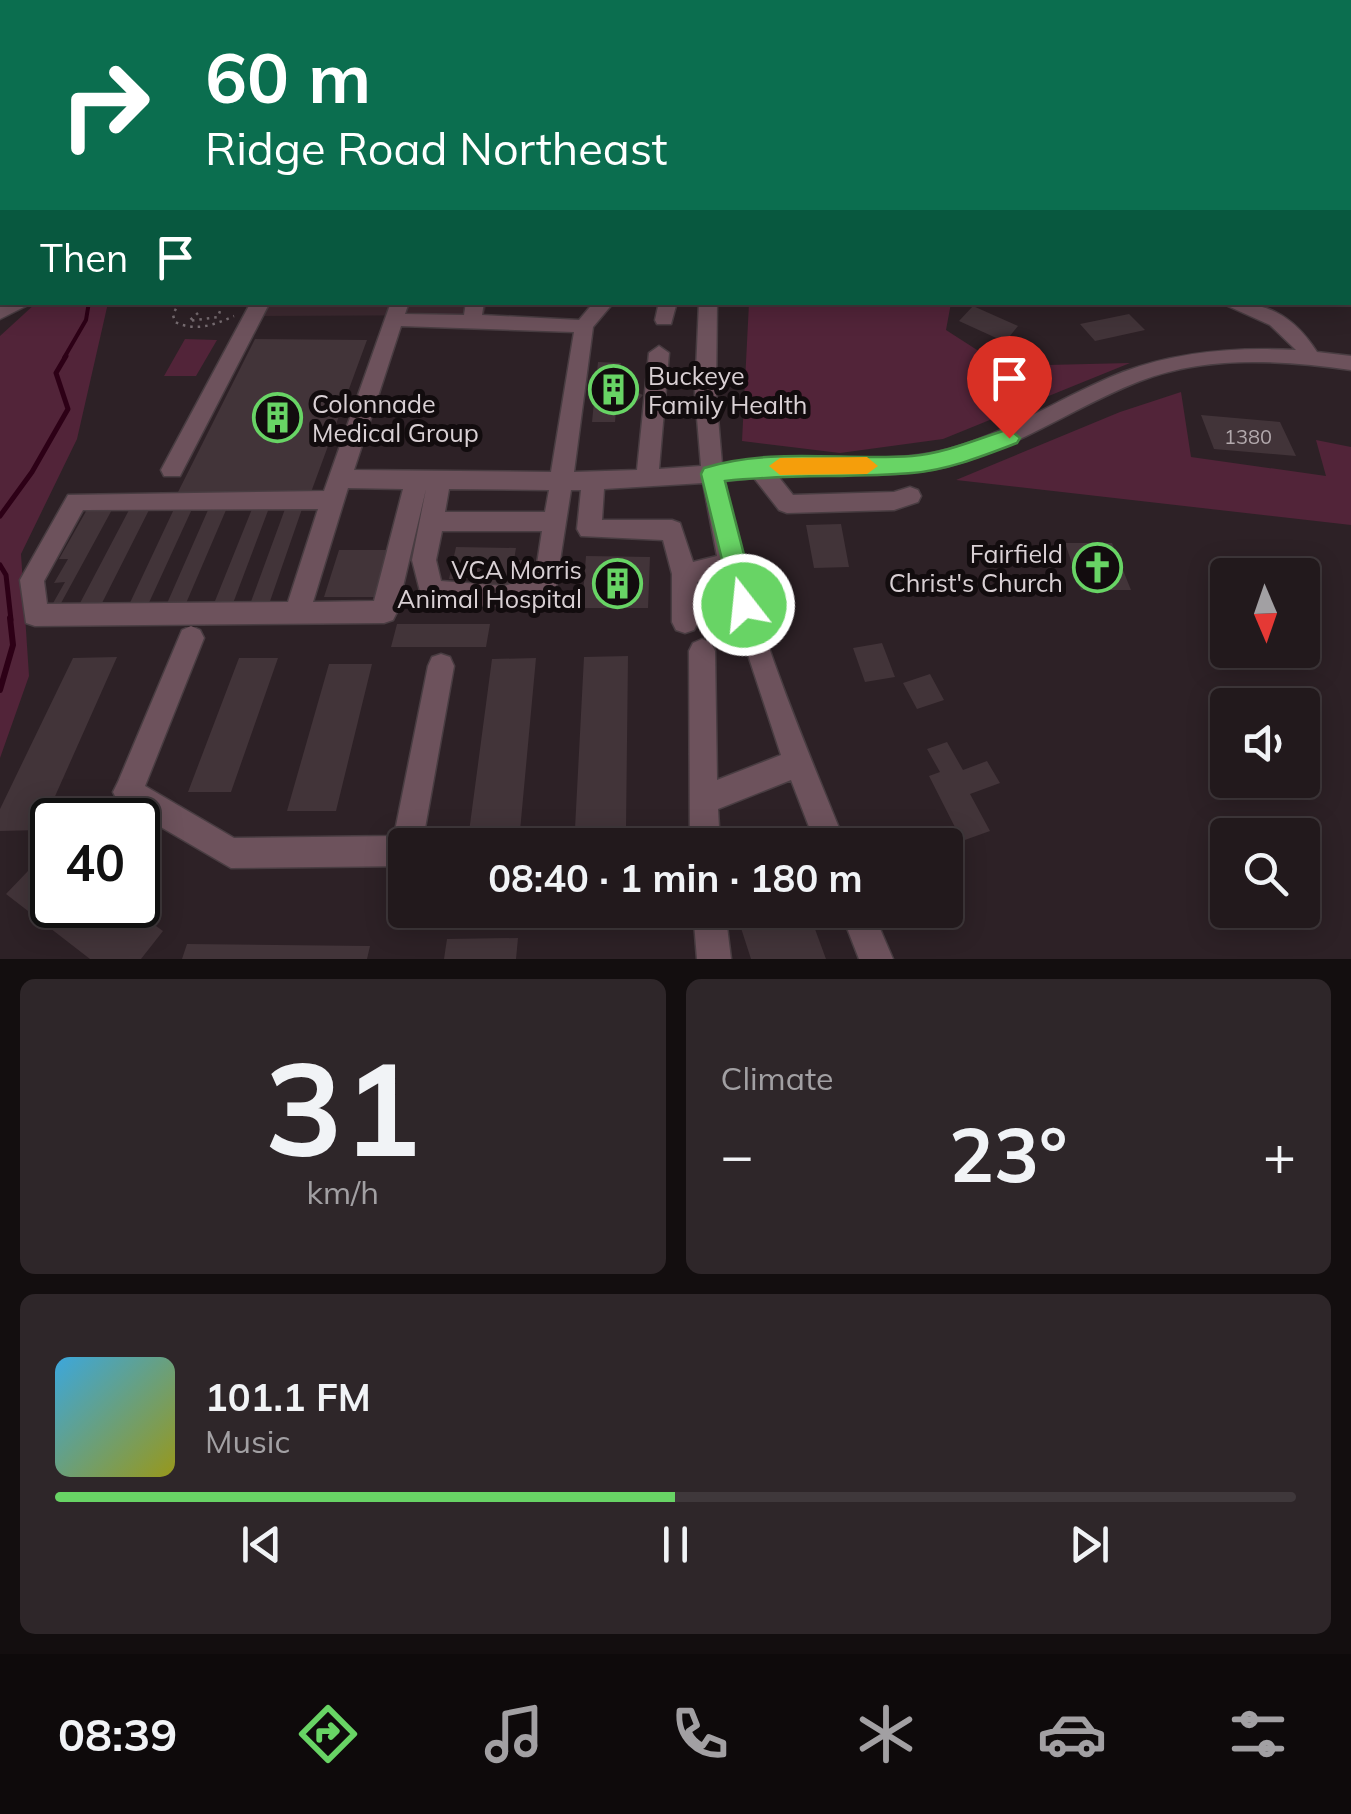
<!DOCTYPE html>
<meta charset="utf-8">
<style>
body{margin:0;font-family:Mulish,sans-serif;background:#2e2629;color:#f1f3f6;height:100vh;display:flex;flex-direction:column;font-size:38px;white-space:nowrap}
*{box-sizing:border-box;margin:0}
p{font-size:32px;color:#a2a0a3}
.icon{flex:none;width:55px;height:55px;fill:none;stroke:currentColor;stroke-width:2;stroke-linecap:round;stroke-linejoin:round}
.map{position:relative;height:959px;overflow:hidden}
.panel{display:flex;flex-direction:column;gap:20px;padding:20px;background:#130e0f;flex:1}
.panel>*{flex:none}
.hud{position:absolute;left:0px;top:0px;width:1352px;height:305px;box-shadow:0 5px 25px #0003,0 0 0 2px #3f383b;background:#0b6e4f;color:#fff;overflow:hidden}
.needle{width:65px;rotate:178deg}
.fabs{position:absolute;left:1210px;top:558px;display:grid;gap:20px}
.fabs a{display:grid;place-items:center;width:110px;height:110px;border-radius:10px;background:#22191c;box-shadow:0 5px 25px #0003,0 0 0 2px #3f383b;font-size:50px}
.speed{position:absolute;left:30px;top:798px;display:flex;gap:20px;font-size:50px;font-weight:700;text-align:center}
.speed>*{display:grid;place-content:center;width:130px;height:130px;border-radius:50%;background:#22191c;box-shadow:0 5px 25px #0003,0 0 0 2px #3f383b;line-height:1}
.speed .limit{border:5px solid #111;border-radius:15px;background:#fff;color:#111}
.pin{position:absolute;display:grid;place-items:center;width:85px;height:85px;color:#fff;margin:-102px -42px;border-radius:50% 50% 50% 0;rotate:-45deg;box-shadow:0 0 10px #0007}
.pin .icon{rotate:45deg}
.me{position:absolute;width:110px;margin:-55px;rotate:344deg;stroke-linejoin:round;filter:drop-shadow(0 0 8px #0008)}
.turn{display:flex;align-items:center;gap:35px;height:210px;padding:0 40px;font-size:45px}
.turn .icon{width:130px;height:130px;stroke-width:2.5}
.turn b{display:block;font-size:70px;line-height:85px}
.then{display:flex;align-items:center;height:95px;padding:0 40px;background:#0003;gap:20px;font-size:38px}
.big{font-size:75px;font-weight:700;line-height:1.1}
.panel .widget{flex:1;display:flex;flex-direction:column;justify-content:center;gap:15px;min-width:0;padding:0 35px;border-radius:15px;background:#2e2629}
.panel .dial{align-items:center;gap:0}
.dial b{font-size:130px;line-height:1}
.song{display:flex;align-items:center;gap:30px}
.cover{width:120px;height:120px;border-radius:15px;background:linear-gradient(135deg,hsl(200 70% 55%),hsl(60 70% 35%))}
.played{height:10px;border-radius:5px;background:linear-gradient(90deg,#68d465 50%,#3f383b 50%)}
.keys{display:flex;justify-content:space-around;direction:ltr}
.heat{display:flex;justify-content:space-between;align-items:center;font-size:55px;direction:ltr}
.panel .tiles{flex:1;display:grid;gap:20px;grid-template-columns:1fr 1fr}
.widget:last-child{grid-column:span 2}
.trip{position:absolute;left:388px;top:828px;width:575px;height:100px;border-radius:10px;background:#22191c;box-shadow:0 5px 25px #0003,0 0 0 2px #3f383b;font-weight:700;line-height:100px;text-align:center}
.tab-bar{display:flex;height:160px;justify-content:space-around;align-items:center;background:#0e0a0b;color:#a2a0a3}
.tab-bar .icon{width:70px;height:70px}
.tab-bar .on{color:#68d465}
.tab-bar b{font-size:45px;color:#f1f3f6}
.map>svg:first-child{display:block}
.built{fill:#3c2930}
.green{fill:#522439}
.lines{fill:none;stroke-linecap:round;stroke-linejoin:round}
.stream-far3{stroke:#2d0016;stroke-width:2.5}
.stream-far2{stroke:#2d0016;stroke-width:4}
.stream-far1{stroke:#2d0016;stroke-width:5}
.stream{stroke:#2d0016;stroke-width:6}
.building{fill:#423439}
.minor-casing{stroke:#493d42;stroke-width:3}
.path{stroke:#786d72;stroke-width:2.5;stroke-dasharray:2.5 5;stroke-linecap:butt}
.minor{fill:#6d525c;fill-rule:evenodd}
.route{fill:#68d465;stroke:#448a42;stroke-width:2.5}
.slow{fill:#f59e0b}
.labels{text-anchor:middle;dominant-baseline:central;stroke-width:10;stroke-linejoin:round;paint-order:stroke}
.number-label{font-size:20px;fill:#b3a9ad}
.poi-label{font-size:25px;fill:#d9d0d4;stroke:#120c0e;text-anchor:start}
</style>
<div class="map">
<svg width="1351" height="959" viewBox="0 0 1351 959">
<rect width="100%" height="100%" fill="#2d2126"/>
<path class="built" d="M266,303H487L484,315L259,316Z"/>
<path class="green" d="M1085,0H1351V281L1350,2Z
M852,302L854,306L951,303L946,330L1002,366L1130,363L943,439L840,453L742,441L749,303Z
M36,303H108L77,439L21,554L29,676L0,758V336Z
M185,339L217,340L196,376H164Z
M1181,392L1191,457L1326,476L1316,440L1351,447V525L956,480L1120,412Z"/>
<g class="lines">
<path class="stream-far3" d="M408,2L413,0"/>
<path class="stream-far2" d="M64,358L86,320L89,302"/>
<path class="stream-far1" d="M0,516L32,472L68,409L56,373L66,356
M0,565L6,575L11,620"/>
<path class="stream" d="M0,690L13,645L10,618"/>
</g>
<path class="building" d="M973,306L1018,326L1005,342L959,321Z
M1129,314L1145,330L1095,341L1080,324Z
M255,339L367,340L310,495L177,494Z
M598,362L621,363L619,384L643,395L632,407L617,400L615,422H592Z
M1201,415L1280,422L1296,456L1214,449Z
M89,506H114L60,605H52L65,582L54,583L68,559H59Z
M269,508L232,606H213L252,509Z
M174,509H192L147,607H128Z
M285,509H302L268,607H249Z
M129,510H149L101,605H79Z
M208,510H226L184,608H165Z
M841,524L849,567L814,568L806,525Z
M1065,543H1112L1131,590H1081Z
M456,547L516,548L514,560H526L525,571H512L508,595L484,594L487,579H449Z
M339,550H387L375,597H324Z
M586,556L650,557L648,608H582Z
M397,624H490L486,647H391Z
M882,643L895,677L865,682L853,648Z
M628,656L626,828L575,829L584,657Z
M117,657L40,830L0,831V809L73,658Z
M239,658H278L231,792H188Z
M536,658L520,831L469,832L492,659Z
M329,664H372L336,811H287Z
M930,674L944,700L917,709L903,683Z
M947,742L963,770L987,761L1000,783L970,794L990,831L962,841L929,776L940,772L927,749Z
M49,849L52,851V905H127L163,931L141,959H90L6,894Z
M793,910H808L826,959H751L741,928Z
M518,938L516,959H444L447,939Z
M187,944L370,946L367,959H182Z"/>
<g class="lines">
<defs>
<path id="minor" d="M491,0H521L523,2H493Z
M646,0H658V2H646Z
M0,169H2V179H0Z
M0,191H2V201H0Z
M0,211H2V221H0Z
M2,268V282L0,283V269Z
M8,302H34L0,319V306Z
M251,302H270L180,476H164L161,470Z
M391,302H409L405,314L464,315L466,302H484L482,315L579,320L594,302H614L593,327L574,472L637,470L649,353L659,346L669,353L659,469L701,466L695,394L699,302H717L716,394L722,464C750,461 778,457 806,457C854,457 902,462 949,449C1011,432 1064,395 1123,372C1179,351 1237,347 1296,350L1270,325L1219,302C1265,302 1291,312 1317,352L1351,356V370C1281,360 1207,355 1140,381C1073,407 1015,450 945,467C889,480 833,472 777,475L793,495L894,492L910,487L918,490L921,496L918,502L894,510L787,513L779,510L754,478L725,481C746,607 798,727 846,845H816L791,780L718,809L720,845H690L689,651L693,643L702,639L711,643L715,651L717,780L781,755L722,576L697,582L698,622L694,630L685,633L676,630L672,622V574L663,540L581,536L577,529L581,490H571L555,593L504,608L422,599L412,560L426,489L397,612L393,620L384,623L35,626L26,623L20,580L68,495L324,491ZM401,326L574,332L551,472L354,470ZM703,483L717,556L693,562L680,523L672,520H602L604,489ZM348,488L403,489L374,601L313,602ZM449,489L549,490L545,512H445ZM318,509L288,602L47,604L44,581L83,510ZM442,531H542L535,577L504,586L441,581L436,560Z
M659,302H677L671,324H657L655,320Z
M191,626L200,630L204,638L145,786L234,838L394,836L428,666L432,657L441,654L450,657L454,666L422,845H405V866L231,868L118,802L113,792L118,782L182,630Z
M693,910H725L731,959H697Z
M840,910H872L893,959H859Z"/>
</defs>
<use href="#minor" class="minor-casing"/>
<path class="path" d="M179,302L173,315L175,322C196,332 214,325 234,316
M198,313L189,321L218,317L223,302"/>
<use href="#minor" class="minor"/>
</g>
<path class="route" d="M1009,429L1020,438L1017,443C983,456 948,470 912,473C850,478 788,474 725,481L757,605L753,613L744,616L735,613L701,474L704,468C770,447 845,461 912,456C946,453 977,439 1009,429Z"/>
<path class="slow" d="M867,457L878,466L867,474L780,475L769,466L780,458Z"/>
<defs>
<symbol id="building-ring" viewBox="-11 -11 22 22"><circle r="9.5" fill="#120c0e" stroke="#68d465" stroke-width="1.5"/><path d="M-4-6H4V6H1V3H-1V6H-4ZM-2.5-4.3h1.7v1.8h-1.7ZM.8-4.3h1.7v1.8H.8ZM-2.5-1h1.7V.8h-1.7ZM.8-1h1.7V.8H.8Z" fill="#68d465"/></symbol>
<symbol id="church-ring" viewBox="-11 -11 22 22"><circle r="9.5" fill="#120c0e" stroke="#68d465" stroke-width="1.5"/><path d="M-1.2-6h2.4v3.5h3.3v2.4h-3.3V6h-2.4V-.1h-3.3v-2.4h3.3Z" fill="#68d465"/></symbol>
</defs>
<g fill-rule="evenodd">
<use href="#building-ring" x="586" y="362" width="55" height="55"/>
<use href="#building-ring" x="250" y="390" width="55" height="55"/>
<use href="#church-ring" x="1070" y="540" width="55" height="55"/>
<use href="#building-ring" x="590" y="556" width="55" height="55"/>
</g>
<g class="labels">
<g class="number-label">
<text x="1248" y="436">1380</text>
</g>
<g class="poi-label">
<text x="648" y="375">Buckeye<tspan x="648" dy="29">Family Health</tspan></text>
<text x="312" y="403">Colonnade<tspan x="312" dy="29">Medical Group</tspan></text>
<text x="1063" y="553" text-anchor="end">Fairfield<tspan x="1063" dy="29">Christ's Church</tspan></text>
<text x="582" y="569" text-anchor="end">VCA Morris<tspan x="582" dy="29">Animal Hospital</tspan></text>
</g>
</g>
</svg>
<div class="fabs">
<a><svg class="needle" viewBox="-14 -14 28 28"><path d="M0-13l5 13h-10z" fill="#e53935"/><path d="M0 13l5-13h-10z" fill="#a2a0a3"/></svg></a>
<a><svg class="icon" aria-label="sound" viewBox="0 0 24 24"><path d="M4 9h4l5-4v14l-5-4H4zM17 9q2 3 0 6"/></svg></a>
<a><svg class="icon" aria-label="search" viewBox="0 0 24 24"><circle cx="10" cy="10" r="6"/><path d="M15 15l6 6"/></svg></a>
</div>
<div class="speed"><div class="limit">40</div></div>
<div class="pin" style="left:1009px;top:438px;background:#d93025"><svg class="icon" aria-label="arrive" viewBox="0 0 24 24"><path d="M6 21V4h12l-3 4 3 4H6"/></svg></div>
<svg class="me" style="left:744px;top:605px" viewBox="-20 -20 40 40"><circle r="17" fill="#68d465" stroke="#fff" stroke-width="3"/><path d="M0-11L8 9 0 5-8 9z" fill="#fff"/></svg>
<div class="trip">08:40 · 1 min · 180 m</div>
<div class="hud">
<div class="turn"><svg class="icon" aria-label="right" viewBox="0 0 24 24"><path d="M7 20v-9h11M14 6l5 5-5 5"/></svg><div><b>60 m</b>Ridge Road Northeast</div></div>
<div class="then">Then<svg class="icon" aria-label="arrive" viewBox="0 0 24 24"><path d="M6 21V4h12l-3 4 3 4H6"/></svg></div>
</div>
</div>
<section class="panel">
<div class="tiles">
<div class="widget dial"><b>31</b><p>km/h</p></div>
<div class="widget"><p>Climate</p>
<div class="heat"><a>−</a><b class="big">23°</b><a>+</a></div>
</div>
<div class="widget">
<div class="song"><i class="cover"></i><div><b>101.1 FM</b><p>Music</p></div></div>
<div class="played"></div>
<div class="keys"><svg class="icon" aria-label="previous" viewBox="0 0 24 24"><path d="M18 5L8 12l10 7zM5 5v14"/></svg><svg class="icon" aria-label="pause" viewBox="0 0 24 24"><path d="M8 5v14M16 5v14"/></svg><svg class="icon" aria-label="next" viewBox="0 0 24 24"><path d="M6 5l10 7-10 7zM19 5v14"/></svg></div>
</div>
</div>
</section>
<nav class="tab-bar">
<b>08:39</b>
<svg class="icon on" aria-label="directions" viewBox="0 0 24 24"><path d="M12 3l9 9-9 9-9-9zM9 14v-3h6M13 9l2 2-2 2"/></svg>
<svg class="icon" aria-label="music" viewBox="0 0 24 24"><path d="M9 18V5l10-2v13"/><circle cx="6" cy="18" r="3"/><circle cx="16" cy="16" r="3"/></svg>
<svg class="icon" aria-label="phone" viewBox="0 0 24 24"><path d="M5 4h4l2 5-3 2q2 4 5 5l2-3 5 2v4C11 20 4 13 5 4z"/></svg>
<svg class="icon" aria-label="climate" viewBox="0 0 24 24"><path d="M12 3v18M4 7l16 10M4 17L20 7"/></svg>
<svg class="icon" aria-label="car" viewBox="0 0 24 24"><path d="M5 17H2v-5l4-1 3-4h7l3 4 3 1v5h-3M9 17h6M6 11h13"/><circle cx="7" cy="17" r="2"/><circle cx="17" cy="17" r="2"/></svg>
<svg class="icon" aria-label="filters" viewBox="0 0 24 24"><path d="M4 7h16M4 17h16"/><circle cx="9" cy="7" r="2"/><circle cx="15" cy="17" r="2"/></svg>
</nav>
